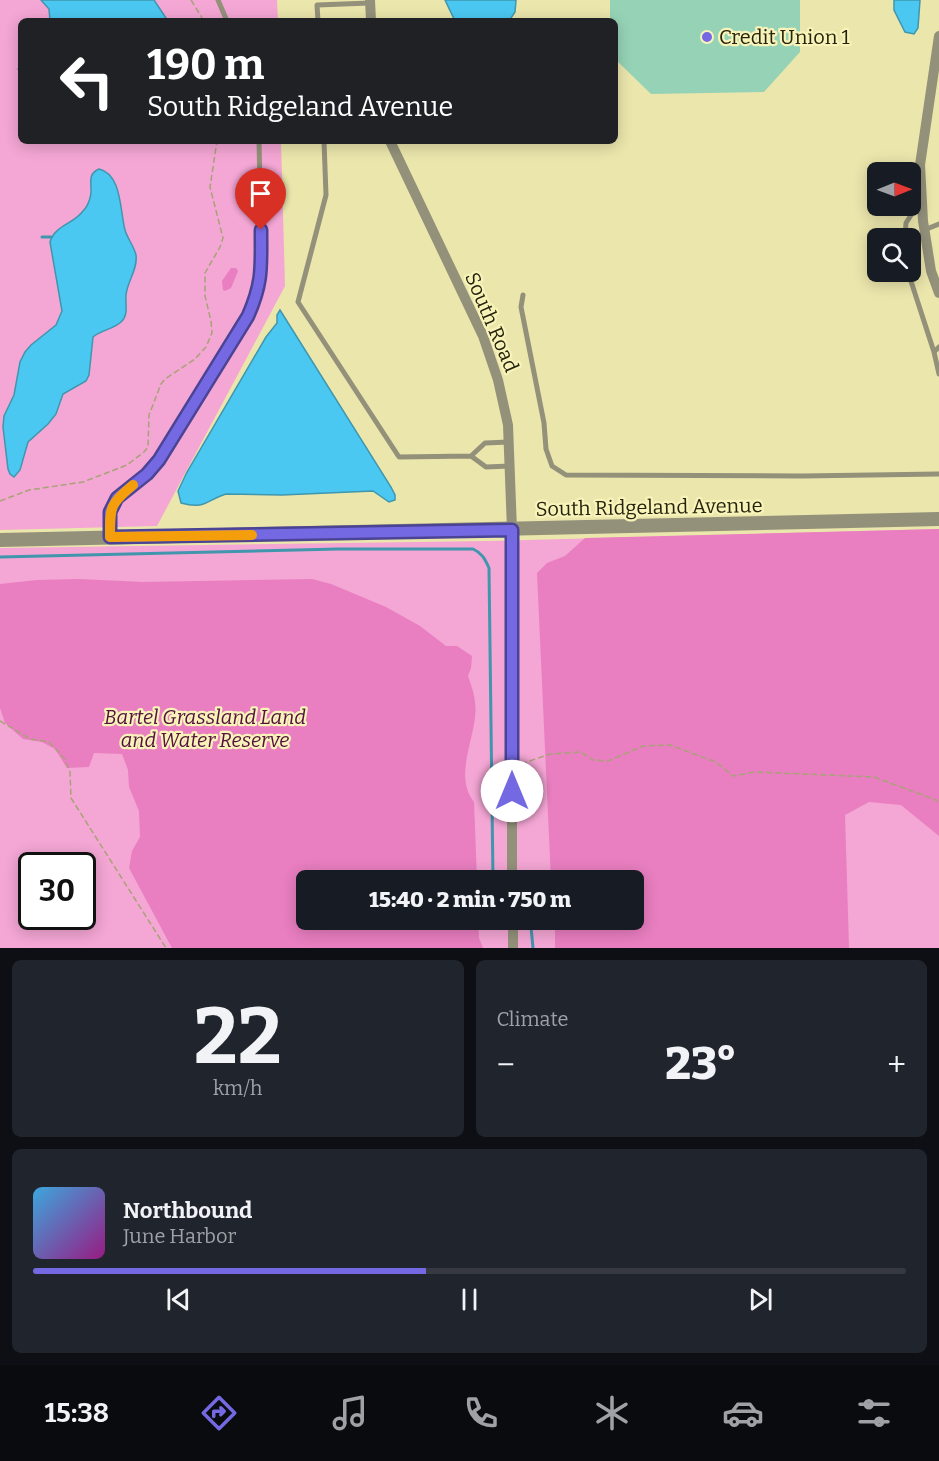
<!DOCTYPE html>
<meta charset="utf-8">
<style>
body{margin:0;font-family:Bitter,serif;background:#20242c;color:#f1f3f6;height:100vh;display:flex;flex-direction:column;font-size:22px;white-space:nowrap}
*{box-sizing:border-box;margin:0}
p{font-size:20px;color:#9ea1a6}
.icon{flex:none;width:33px;height:33px;fill:none;stroke:currentColor;stroke-width:2;stroke-linecap:round;stroke-linejoin:round}
.map{position:relative;height:948px;overflow:hidden}
.details{display:flex;flex-direction:column;gap:12px;padding:12px;background:#0d0f14;flex:1}
.details>*{flex:none}
.banner{position:absolute;left:18px;top:18px;width:600px;height:126px;border-radius:9px;box-shadow:0 3px 15px #0003;background:#202124;color:#fff;overflow:hidden}
.needle{width:39px;rotate:89deg}
.fabs{position:absolute;left:867px;top:162px;display:grid;gap:12px}
.fabs a{display:grid;place-items:center;width:54px;height:54px;border-radius:9px;background:#171b24;box-shadow:0 3px 15px #0003;font-size:30px}
.speed{position:absolute;left:18px;top:852px;display:flex;gap:12px;font-size:30px;font-weight:700;text-align:center}
.speed>*{display:grid;place-content:center;width:78px;height:78px;border-radius:50%;background:#171b24;box-shadow:0 3px 15px #0003;line-height:1}
.speed .limit{border:3px solid #111;border-radius:9px;background:#fff;color:#111}
.pin{position:absolute;display:grid;place-items:center;width:51px;height:51px;color:#fff;margin:-62px -26px;border-radius:50% 50% 50% 0;rotate:-45deg;box-shadow:0 0 6px #0007}
.pin .icon{rotate:45deg}
.me{position:absolute;width:66px;margin:-33px;rotate:0deg;stroke-linejoin:round;filter:drop-shadow(0 0 4px #0008)}
.turn{display:flex;align-items:center;gap:21px;height:126px;padding:0 30px;font-size:27px}
.turn .icon{width:78px;height:78px;stroke-width:2.5}
.turn b{display:block;font-size:42px;line-height:51px}
.big{font-size:45px;font-weight:800;line-height:1.1}
.details .card{flex:1;display:flex;flex-direction:column;justify-content:center;gap:9px;min-width:0;padding:0 21px;border-radius:9px;background:#20242c}
.details .dial{align-items:center;gap:0}
.dial b{font-size:78px;line-height:1}
.song{display:flex;align-items:center;gap:18px}
.cover{width:72px;height:72px;border-radius:9px;background:linear-gradient(135deg,hsl(200 70% 55%),hsl(310 70% 35%))}
.played{height:6px;border-radius:3px;background:linear-gradient(90deg,#7469e3 45%,#363941 45%)}
.keys{display:flex;justify-content:space-around;direction:ltr}
.heat{display:flex;justify-content:space-between;align-items:center;font-size:33px;direction:ltr}
.details .tiles{flex:1;display:grid;gap:12px;grid-template-columns:1fr 1fr}
.card:last-child{grid-column:span 2}
.trip{position:absolute;left:296px;top:870px;width:348px;height:60px;border-radius:9px;background:#171b24;box-shadow:0 3px 15px #0003;font-weight:800;line-height:60px;text-align:center}
.dock{display:flex;height:96px;justify-content:space-around;align-items:center;background:#090b0e;color:#9ea1a6}
.dock .icon{width:42px;height:42px}
.dock .current{color:#7469e3}
.dock b{font-size:27px;color:#f1f3f6}
.map>svg:first-child{display:block}
.green{fill:#f4a6d4;fill-rule:evenodd}
.forest{fill:#e97ec0}
.water{fill:#4bc8f2;stroke:#4096ad;stroke-width:1.5}
.lines{fill:none;stroke-linecap:round;stroke-linejoin:round}
.stream{stroke:#4096ad;stroke-width:3}
.building{fill:#96d3b6}
.path{stroke:#a7a375;stroke-width:1.5;stroke-dasharray:6 3;stroke-linecap:butt}
.service{stroke:#93917a;stroke-width:5}
.minor{stroke:#93917a;stroke-width:10}
.tertiary{stroke:#93917a;stroke-width:14}
.route-casing{stroke:#4b4494;stroke-width:15}
.route{stroke:#7469e3;stroke-width:10}
.slow{stroke:#f59e0b;stroke-width:10}
.poi-dot{fill:#7469e3;stroke:#f8f3b9;stroke-width:2}
.labels{text-anchor:middle;dominant-baseline:central;stroke-width:4.5;stroke-linejoin:round;paint-order:stroke}
.poi-label{font-size:20px;fill:#25230d;stroke:#f8f3b9;text-anchor:start}
.street-label{font-size:20px;fill:#25230d;stroke:#f8f3b9}
.park-label{font-size:20px;font-style:italic;fill:#54113e;stroke:#f8f3b9}
</style>
<div class="map">
<svg width="939" height="948" viewBox="0 0 939 948">
<rect width="100%" height="100%" fill="#ebe6ac"/>
<path class="green" d="M0,0H277L278,21H21V141H281L285,286L157,526L0,530Z
M939,529V948H0V548L489,541ZM32,866H82V916H32ZM306,880H633V920H306Z"/>
<path class="forest" d="M231,268H236L238,271L231,288L225,291L223,290L222,281Z
M939,529V836L901,805L869,802L845,815L849,948H555V920H633V880H551L537,573L547,563L565,556L585,538Z
M79,579L143,582L312,579L331,584L386,607L420,626L446,646H457L472,656L471,668L468,676C473,690 477,702 475,717C472,745 455,778 474,802L477,880H306V920H478L479,938L483,948H172L129,868L132,851L140,837L139,811L129,787L128,770L122,754L94,753L89,767L67,768L55,749L42,742L23,739L5,723L0,708V584L37,580Z"/>
<path class="water" d="M41,0H154L168,21H50L49,9Z
M445,0H516L515,12L509,21H455Z
M894,0H920L918,28L914,34L905,32L894,10Z
M99,169C122,174 120,212 125,230C127,238 134,246 136,255C138,269 127,282 126,295C125,304 129,315 121,322C114,329 101,330 93,337L89,375L86,381L63,394L56,414L48,424L28,442L20,470L14,477L10,474L8,469L3,427L4,416L14,395L20,362L25,352L31,345L56,325L62,311L50,242C55,225 74,224 83,211C86,208 89,202 90,198C94,187 85,175 99,169Z
M280,310L391,487L395,495V500L389,502L373,491L282,495L226,494C206,500 206,510 181,503L178,491L187,472L266,337L277,323V315Z"/>
<g class="lines">
<path class="stream" d="M19,69L21,70
M42,237H51
M0,557L338,549H473C482,553 485,559 489,568L493,880
M524,920L531,927L533,948"/>
</g>
<path class="building" d="M610,0H800V52L764,92L651,94L615,59V21H610Z"/>
<g class="lines">
<path class="path" d="M191,0L204,21
M0,501L29,490L83,482L127,465L144,452L148,447L149,415L161,384L165,379L195,359L206,347L212,333L211,321L205,296V273L220,247L223,238L210,187L217,141
M0,721L30,739L49,742L64,758L70,772L71,798L166,948
M521,764L550,754L581,752L593,760L608,761L643,746L670,745L716,762L733,776L755,772L874,777L936,800L939,805"/>
<path class="service" d="M218,0L227,21
M318,21L317,5L370,3
M324,141L326,195L298,302L399,457L471,456
M924,230L939,224
M905,238L906,223L920,201
M908,272L934,352
M523,295L521,307L544,423L546,449L552,466L566,475L802,476L939,474
M939,347L934,352L939,374
M509,442L485,443L471,456L486,467L510,466
M110,535V512L117,498L147,474L159,460L248,317L258,294L262,275L259,141"/>
<path class="minor" d="M370,0L371,21
M939,36L920,165L923,221L931,271L939,293
M390,141L483,336L498,380L508,425L512,530V880
M513,920V948"/>
<path class="tertiary" d="M0,540L939,519"/>
</g>
<g class="lines">
<defs>
<path id="route" d="M261,230C261,267 263,282 248,316L159,460L147,474L117,498L110,512V537L512,530V791"/>
</defs>
<use href="#route" class="route-casing"/>
<use href="#route" class="route"/>
<path class="slow" d="M133,485C109,505 110,507 110,537L252,535"/>
</g>
<circle class="poi-dot" cx="707" cy="37" r="6"/>
<g class="labels">
<g class="poi-label">
<text x="719" y="37">Credit Union 1</text>
</g>
<g class="street-label">
<text transform="translate(492 322) rotate(67)">South Road</text>
<text transform="translate(649 507) rotate(-1)">South Ridgeland Avenue</text>
</g>
<g class="park-label">
<text x="205" y="717">Bartel Grassland Land<tspan x="205" dy="23">and Water Reserve</tspan></text>
</g>
</g>
</svg>
<div class="fabs">
<a><svg class="needle" viewBox="-14 -14 28 28"><path d="M0-13l5 13h-10z" fill="#e53935"/><path d="M0 13l5-13h-10z" fill="#9ea1a6"/></svg></a>
<a><svg class="icon" aria-label="search" viewBox="0 0 24 24"><circle cx="10" cy="10" r="6"/><path d="M15 15l6 6"/></svg></a>
</div>
<div class="speed"><div class="limit">30</div></div>
<div class="pin" style="left:261px;top:230px;background:#d93025"><svg class="icon" aria-label="arrive" viewBox="0 0 24 24"><path d="M6 21V4h12l-3 4 3 4H6"/></svg></div>
<svg class="me" style="left:512px;top:791px" viewBox="-20 -20 40 40"><circle r="19" fill="#fff"/><path d="M0-13L10 11 0 6-10 11z" fill="#7469e3"/></svg>
<div class="trip">15:40 · 2 min · 750 m</div>
<div class="banner">
<div class="turn"><svg class="icon" aria-label="left" viewBox="0 0 24 24"><path d="M17 20v-9H6M10 6l-5 5 5 5"/></svg><div><b>190 m</b>South Ridgeland Avenue</div></div>
</div>
</div>
<section class="details">
<div class="tiles">
<div class="card dial"><b>22</b><p>km/h</p></div>
<div class="card"><p>Climate</p>
<div class="heat"><a>−</a><b class="big">23°</b><a>+</a></div>
</div>
<div class="card">
<div class="song"><i class="cover"></i><div><b>Northbound</b><p>June Harbor</p></div></div>
<div class="played"></div>
<div class="keys"><svg class="icon" aria-label="previous" viewBox="0 0 24 24"><path d="M18 5L8 12l10 7zM5 5v14"/></svg><svg class="icon" aria-label="pause" viewBox="0 0 24 24"><path d="M8 5v14M16 5v14"/></svg><svg class="icon" aria-label="next" viewBox="0 0 24 24"><path d="M6 5l10 7-10 7zM19 5v14"/></svg></div>
</div>
</div>
</section>
<nav class="dock">
<b>15:38</b>
<svg class="icon current" aria-label="directions" viewBox="0 0 24 24"><path d="M12 3l9 9-9 9-9-9zM9 14v-3h6M13 9l2 2-2 2"/></svg>
<svg class="icon" aria-label="music" viewBox="0 0 24 24"><path d="M9 18V5l10-2v13"/><circle cx="6" cy="18" r="3"/><circle cx="16" cy="16" r="3"/></svg>
<svg class="icon" aria-label="phone" viewBox="0 0 24 24"><path d="M5 4h4l2 5-3 2q2 4 5 5l2-3 5 2v4C11 20 4 13 5 4z"/></svg>
<svg class="icon" aria-label="climate" viewBox="0 0 24 24"><path d="M12 3v18M4 7l16 10M4 17L20 7"/></svg>
<svg class="icon" aria-label="car" viewBox="0 0 24 24"><path d="M5 17H2v-5l4-1 3-4h7l3 4 3 1v5h-3M9 17h6M6 11h13"/><circle cx="7" cy="17" r="2"/><circle cx="17" cy="17" r="2"/></svg>
<svg class="icon" aria-label="filters" viewBox="0 0 24 24"><path d="M4 7h16M4 17h16"/><circle cx="9" cy="7" r="2"/><circle cx="15" cy="17" r="2"/></svg>
</nav>
